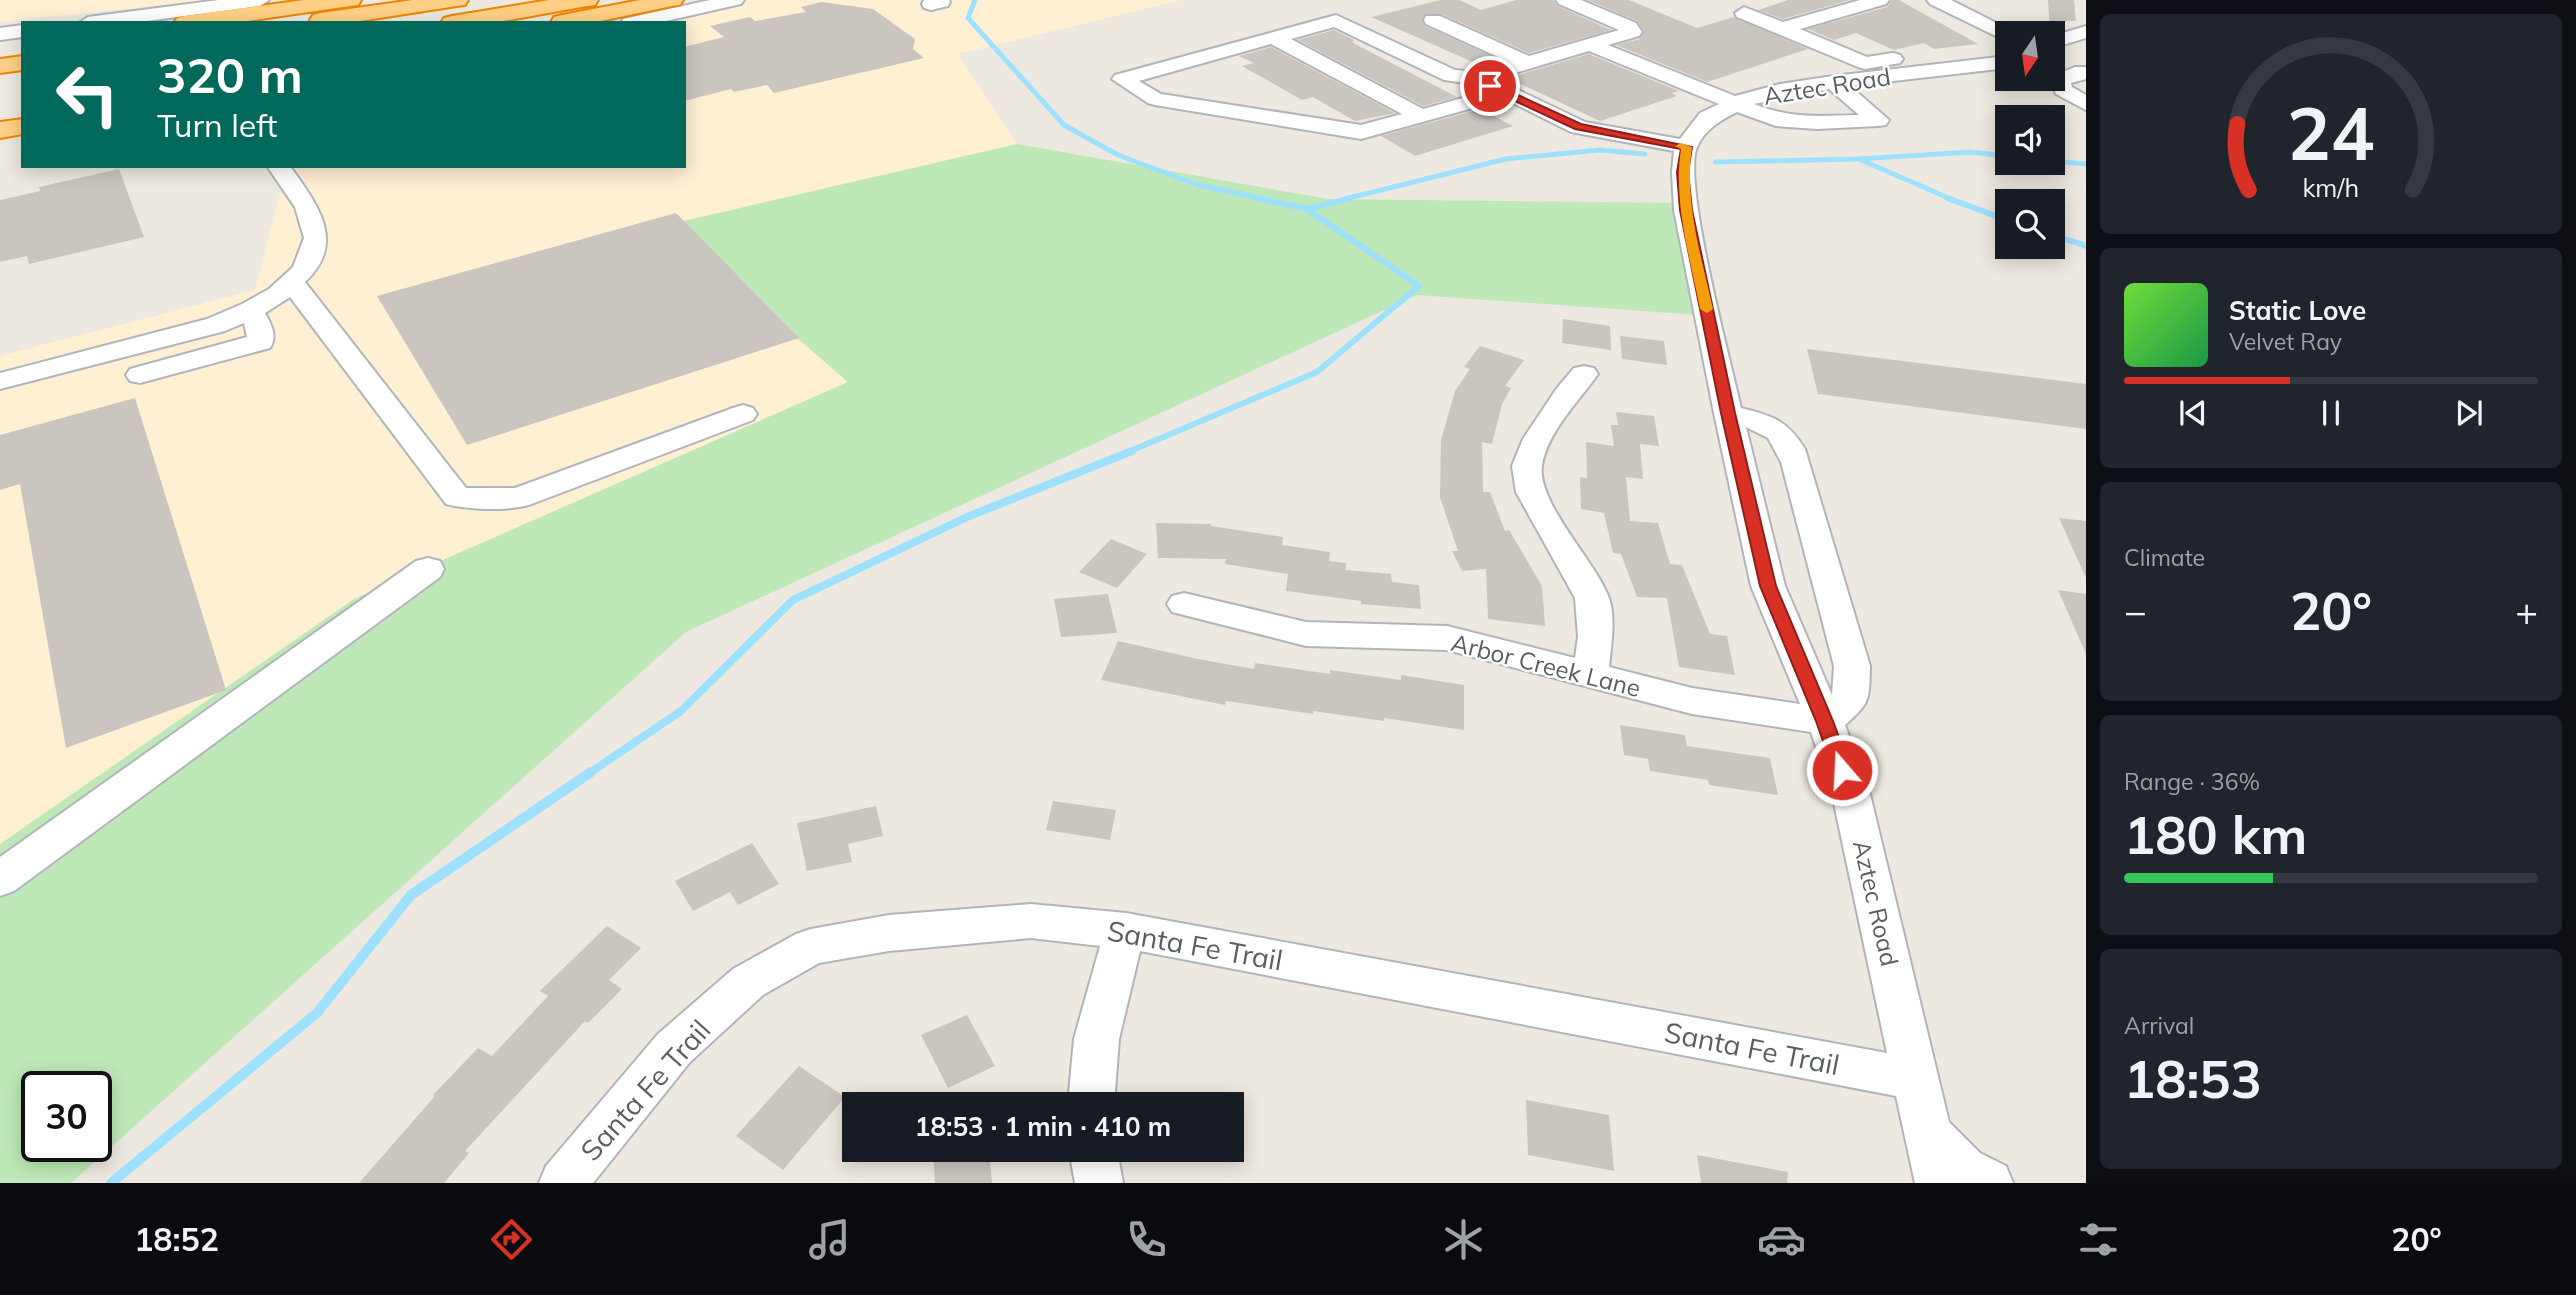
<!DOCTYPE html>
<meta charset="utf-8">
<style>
body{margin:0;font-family:Mulish,sans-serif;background:#20242c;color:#f1f3f6;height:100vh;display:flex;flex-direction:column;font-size:26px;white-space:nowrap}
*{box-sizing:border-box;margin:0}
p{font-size:23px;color:#9ea1a6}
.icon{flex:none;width:38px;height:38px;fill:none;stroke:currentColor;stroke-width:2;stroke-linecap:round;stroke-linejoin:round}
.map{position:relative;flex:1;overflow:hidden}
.sheet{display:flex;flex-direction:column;gap:14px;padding:14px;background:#0d0f14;width:490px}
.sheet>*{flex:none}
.guide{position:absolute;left:21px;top:21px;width:665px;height:147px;border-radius:0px;box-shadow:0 4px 18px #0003;background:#00695c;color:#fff;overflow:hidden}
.needle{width:46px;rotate:193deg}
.buttons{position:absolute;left:1995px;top:21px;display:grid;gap:14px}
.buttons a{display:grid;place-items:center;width:70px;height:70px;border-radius:0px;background:#171b24;box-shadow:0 4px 18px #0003;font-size:35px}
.speed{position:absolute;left:21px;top:1071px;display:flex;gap:14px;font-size:35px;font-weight:700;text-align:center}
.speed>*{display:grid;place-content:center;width:91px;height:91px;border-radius:50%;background:#171b24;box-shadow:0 4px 18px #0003;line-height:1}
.speed .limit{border:4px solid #111;border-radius:10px;background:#fff;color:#111}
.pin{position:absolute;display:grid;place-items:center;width:60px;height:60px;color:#fff;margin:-30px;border:4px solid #fff;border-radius:50%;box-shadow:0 2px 7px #0007}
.me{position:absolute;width:77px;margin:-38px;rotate:341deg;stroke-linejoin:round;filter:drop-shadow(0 0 5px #0008)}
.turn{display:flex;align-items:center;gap:24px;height:147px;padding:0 21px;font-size:32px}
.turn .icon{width:91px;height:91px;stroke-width:2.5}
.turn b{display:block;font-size:49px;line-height:60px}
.big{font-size:52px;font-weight:700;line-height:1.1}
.sheet .widget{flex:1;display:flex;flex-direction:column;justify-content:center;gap:10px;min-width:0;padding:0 24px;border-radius:10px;background:#20242c}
.sheet .dial{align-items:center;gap:0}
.dial svg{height:182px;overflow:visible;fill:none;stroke:#363941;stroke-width:7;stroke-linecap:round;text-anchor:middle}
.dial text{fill:#f1f3f6;stroke:none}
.song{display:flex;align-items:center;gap:21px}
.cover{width:84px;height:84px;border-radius:10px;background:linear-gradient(135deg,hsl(100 70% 55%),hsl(140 70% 35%))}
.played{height:7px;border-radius:4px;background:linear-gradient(90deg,#d93025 40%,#363941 40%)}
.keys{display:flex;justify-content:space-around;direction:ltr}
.heat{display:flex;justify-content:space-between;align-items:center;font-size:38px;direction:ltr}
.charge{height:10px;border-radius:5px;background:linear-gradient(90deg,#34c759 36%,#363941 0)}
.trip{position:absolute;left:842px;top:1092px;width:402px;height:70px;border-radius:0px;background:#171b24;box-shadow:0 4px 18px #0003;font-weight:700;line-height:70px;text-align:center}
.tabs{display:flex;height:112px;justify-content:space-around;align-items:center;background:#090b0e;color:#9ea1a6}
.tabs .icon{width:49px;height:49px}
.tabs .active{color:#d93025}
.tabs b{font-size:32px;color:#f1f3f6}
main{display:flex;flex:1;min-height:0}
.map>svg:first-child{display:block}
.commercial{fill:#ffefd3}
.green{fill:#bfe8b9;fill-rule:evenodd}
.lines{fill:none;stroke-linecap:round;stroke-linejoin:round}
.stream-far3{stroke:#9ee1ff;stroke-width:5}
.stream-far2{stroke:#9ee1ff;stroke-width:6}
.stream-far1{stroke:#9ee1ff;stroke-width:8}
.stream{stroke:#9ee1ff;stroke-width:10}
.building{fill:#cac5bf}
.minor-casing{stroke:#b1b5b9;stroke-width:4}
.highway-casing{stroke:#ed8500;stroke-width:4}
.minor{fill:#fff;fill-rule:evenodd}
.highway{fill:#ffd085;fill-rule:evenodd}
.route{fill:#d93025;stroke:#8d1f18;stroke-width:2}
.slow{fill:#f59e0b}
.labels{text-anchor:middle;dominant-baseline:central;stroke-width:5;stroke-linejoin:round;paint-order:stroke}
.street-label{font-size:24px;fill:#595e62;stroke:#fff}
.near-street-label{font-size:28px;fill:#595e62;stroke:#fff}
</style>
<main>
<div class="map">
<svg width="2086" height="1183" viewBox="0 0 2086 1183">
<rect width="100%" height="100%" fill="#ede9e0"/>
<path class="commercial" d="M0,0H215L0,22Z
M745,0H1182L958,54L1017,144L667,225L848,382L354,599L0,844V356L255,290L281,191L263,166H684V23H649Z"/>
<path class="green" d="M1017,144L1328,199L1689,203L1712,316L1417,295L686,632L71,1183H0V844L354,599L848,382L666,225ZM37,1087H96V1146H37Z"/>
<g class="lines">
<path class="stream-far3" d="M975,0L968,18L1064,125L1118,155L1198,185L1264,199
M1861,160L1951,199
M2053,161L2086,164
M1715,162L1858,159L1970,152L2007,156
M1345,199L1506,159L1600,150L1645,154"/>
<path class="stream-far2" d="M1947,198L2007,220
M1307,209L1352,198
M2053,235L2086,246
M1128,452L1317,372L1419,286L1307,209L1256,198"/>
<path class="stream-far1" d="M588,774L681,711L793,600L967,517L1132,451"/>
<path class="stream" d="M111,1183L317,1013L411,895L591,772"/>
</g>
<path class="building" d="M1441,0H1459L1481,10L1516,0H1553L1558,6L1611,30L1529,53L1441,14L1424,15L1422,21L1425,26L1502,61L1484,67L1371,17Z
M1588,0H1629L1697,28L1734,17L1808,49L1707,82L1616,45L1640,39L1644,31L1637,21Z
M1788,0H1850L1783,19L1758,10Z
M1892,0H1899L1978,44L1934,49L1924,43L1894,50L1856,33L1834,40L1808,29L1887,7Z
M2048,0H2074L2076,21H2067L2050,30Z
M821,2L873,9L915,39L913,49L924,58L774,93L767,85L734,92L731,89L684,101V47L724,37L710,26L750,17L755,21L806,12L801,7Z
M1334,30L1354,40L1353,43L1457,97L1423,106L1298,40Z
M1271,47L1395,113L1355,121L1313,97L1302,100L1242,66L1254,63L1239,56Z
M1589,54L1679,91L1671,93L1677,96L1600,121L1508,78Z
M1480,109L1513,126L1415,156L1381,136Z
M119,169L144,237L29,264L27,256L0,262V200L40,191L39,187Z
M676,213L799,338L467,445L377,296Z
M1563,319L1610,326L1611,350L1562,343Z
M1620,336L1664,341L1667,365L1622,359Z
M1480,346L1524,360L1505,386L1511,388L1502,404L1492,444L1482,442L1483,492H1490L1505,531L1509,530L1542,586L1545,626L1488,619L1486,569L1462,571L1452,551H1458L1440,497L1441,440L1455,391L1470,369L1464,367Z
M1807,349L2086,384V429L1818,394Z
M135,398L226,690L66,748L20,484L0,490V435Z
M1616,412L1654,416L1659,446L1640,444L1643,479L1626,477L1630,521L1658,523L1670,564L1682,565L1710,634L1727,636L1735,675L1679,667L1667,598L1637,597L1621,554L1613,553L1604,513L1581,509L1580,477L1587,478L1586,442L1614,446L1611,425H1618Z
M2059,518L2086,521V578Z
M1156,523L1211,524V526L1283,537L1282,545L1330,552L1329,561L1346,563V570L1391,574L1392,582L1419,585L1421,609L1361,604V601L1286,591L1288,574L1225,564L1226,559L1158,558Z
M1111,539L1147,554L1117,588L1079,572Z
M2058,590L2086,594V654Z
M1108,594L1117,633L1061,637L1054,599Z
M1118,641L1198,659L1254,669L1255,663L1330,674V670L1401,680V675L1464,685V730L1384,718V721L1313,711V714L1226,701L1225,705L1101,680Z
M1620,725L1685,735L1687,746L1770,758L1778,795L1709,785L1708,780L1650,771L1648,759L1624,755Z
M1053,801L1116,810L1110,840L1046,830Z
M876,806L883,836L848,844L852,862L807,871L797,823Z
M752,843L779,884L738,905L730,892L693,911L675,881Z
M607,926L641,948L609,980L622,989L588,1023L585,1021L465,1151L469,1153L444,1183H359L435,1096L433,1095L478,1048L492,1056L548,996L540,991Z
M967,1015L995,1066L948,1088L921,1035Z
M799,1066L845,1097L783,1170L736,1136Z
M1526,1100L1609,1115L1614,1171L1528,1155Z
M933,1150H989L992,1183H935Z
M1697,1155L1788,1172L1787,1183H1701Z"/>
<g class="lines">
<defs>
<path id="minor" d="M219,0H269L260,6L132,23H79L88,17Z
M710,0H744L741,4L657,23H621L623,19Z
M924,0H949L950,2L948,6L931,10L924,8L922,4Z
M1556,0H1581L1636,23L1642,32L1639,36L1608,45L1735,96L1780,84L1833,76L2007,56V68L1850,86L1889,120L1886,125L1878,126L1817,129L1776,126L1737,112C1721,120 1705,129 1697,147C1682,182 1731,362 1741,408C1773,416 1787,420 1805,449L1870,666C1869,700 1871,702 1845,725L1870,794L1949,1122L1980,1153L2006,1166L2013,1183H1915L1896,1096L1140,951L1119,1039L1114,1104H1068L1074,1039L1100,946L1031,938L889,951L819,963L763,995L690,1062L593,1183H539L546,1166L658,1034L733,969L796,934L811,929L889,915L1031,904L1126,913L1887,1053L1832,794L1811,732L1692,714L1447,650L1306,646L1172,612L1167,604L1172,596L1184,593L1306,622L1447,626L1575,658L1578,637L1575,598L1516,492L1512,466L1523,439L1557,388L1574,368L1584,366L1594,368L1598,374C1579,401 1548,431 1542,465C1536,502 1596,562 1609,598C1616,619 1611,646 1609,667L1692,688L1800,704L1751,586L1714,413L1674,210L1672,172L1674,151L1571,132L1505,99L1361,139L1155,105L1148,103L1112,79L1115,75L1336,15L1455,70L1476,72L1509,62L1426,24L1424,20L1426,16H1440L1529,56L1619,30L1559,4ZM1334,27L1444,80L1473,84L1488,91L1423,109L1291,39ZM1271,44L1402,114L1361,125L1161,94L1139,81ZM1589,51L1719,104L1700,113L1680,139L1585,122L1495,79ZM1829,89L1859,115C1819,116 1792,119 1754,104ZM1746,427L1768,438L1781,462L1834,666L1832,695L1785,586Z
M1860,0H1889L1886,4L1800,29L1867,57L1893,53L1900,55L1903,59L1900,63L1865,69L1858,67L1737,17L1735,13L1744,7L1783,22Z
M1927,0H1951L2016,33H2007V40L2000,38L1930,4Z
M23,25V37L0,40V28Z
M2086,26V38L2053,48V36Z
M2075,67H2086V79L2071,83L2072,87L2086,95V110L2056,94L2050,80L2053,76Z
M267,166H290C316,203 348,242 305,282L466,488H515L733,408L743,405L753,408L757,414L753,420L529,505C505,511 470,510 446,504L290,297L265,313C271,324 278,336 270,348L140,383L130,381L126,375L130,369L247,337L244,323L225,331L0,389V373L207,319L242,304L269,289L293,267L304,238L295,207Z
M428,558L440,561L444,569L440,577L14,891L0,896V857L416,561Z
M1069,1150H1117L1123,1183H1075Z"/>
<path id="highway" d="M304,0H361L358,5L350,6L234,23H174L177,18L185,16Z
M413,0H468L465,5L457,6L347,23H312L310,20L313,15L321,13Z
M549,0H598L595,5L587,6L492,23H441L444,18L452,16Z
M640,0H683L680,5L672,6L591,23L551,22L554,17L562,15Z
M23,56V70L0,73V59Z
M23,119V134L0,138V122Z"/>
</defs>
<use href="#minor" class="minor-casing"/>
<use href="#highway" class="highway-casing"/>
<use href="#minor" class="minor"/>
<use href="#highway" class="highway"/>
</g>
<path class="route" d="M1487,84H1494L1581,124L1692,147L1688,172L1692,210L1735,413L1776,586L1833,721L1851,770L1848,775H1836L1833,770L1816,721L1760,586L1721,413L1680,210L1677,172L1681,149L1575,129L1487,88Z"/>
<path class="slow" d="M1681,143L1692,147C1684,202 1701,256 1713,309L1707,313L1700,309C1690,257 1673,203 1681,149L1675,146Z"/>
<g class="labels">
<g class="street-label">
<text transform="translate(1827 86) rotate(-9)">Aztec Road</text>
<text transform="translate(1546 665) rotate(14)">Arbor Creek Lane</text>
<text transform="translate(1876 903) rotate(77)">Aztec Road</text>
</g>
<g class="near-street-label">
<text transform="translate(1195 945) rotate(10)">Santa Fe Trail</text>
<text transform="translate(1752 1048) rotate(11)">Santa Fe Trail</text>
<text transform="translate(645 1090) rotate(-48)">Santa Fe Trail</text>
</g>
</g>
</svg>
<div class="buttons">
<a><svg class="needle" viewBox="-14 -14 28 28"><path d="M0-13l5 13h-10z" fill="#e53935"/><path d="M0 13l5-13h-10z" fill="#9ea1a6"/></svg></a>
<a><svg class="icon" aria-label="sound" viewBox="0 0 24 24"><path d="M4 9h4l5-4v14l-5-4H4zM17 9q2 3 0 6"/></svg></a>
<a><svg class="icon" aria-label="search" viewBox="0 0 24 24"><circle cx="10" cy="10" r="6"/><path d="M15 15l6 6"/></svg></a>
</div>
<div class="speed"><div class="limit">30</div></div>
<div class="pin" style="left:1490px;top:86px;background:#d93025"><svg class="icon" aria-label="arrive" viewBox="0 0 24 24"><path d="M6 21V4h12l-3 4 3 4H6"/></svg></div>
<svg class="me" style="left:1842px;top:770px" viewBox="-20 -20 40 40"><circle r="17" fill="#d93025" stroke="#fff" stroke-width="3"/><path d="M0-11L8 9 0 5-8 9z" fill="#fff"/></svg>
<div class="trip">18:53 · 1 min · 410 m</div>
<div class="guide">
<div class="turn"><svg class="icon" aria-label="left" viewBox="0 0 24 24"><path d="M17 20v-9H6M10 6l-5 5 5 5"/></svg><div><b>320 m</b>Turn left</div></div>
</div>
</div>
<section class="sheet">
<div class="widget dial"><svg viewBox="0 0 100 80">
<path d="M14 69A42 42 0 1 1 86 69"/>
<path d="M14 69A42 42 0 0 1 9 40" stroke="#d93025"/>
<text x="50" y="56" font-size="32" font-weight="700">24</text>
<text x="50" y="72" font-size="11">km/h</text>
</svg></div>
<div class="widget">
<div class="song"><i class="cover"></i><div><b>Static Love</b><p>Velvet Ray</p></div></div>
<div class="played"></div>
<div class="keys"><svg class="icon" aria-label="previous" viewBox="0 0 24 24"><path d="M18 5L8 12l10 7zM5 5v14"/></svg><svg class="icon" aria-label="pause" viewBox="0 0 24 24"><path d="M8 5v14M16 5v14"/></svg><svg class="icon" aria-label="next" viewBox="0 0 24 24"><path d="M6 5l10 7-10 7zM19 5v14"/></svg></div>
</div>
<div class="widget"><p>Climate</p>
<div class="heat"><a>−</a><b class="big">20°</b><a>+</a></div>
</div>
<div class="widget"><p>Range · 36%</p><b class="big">180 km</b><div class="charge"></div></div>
<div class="widget"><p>Arrival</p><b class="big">18:53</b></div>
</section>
</main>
<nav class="tabs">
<b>18:52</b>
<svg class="icon active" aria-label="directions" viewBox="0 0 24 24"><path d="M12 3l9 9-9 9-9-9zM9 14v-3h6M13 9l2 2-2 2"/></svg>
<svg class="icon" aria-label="music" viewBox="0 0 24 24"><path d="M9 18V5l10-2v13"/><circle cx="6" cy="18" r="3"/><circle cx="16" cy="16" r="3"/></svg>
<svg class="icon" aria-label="phone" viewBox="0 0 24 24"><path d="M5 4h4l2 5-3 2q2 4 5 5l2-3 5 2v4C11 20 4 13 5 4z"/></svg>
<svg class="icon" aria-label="climate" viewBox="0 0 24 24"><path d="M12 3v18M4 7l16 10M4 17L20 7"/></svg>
<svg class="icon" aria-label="car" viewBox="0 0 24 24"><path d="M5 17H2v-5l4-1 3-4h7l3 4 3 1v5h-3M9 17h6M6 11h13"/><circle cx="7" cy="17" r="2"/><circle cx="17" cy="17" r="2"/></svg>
<svg class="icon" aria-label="filters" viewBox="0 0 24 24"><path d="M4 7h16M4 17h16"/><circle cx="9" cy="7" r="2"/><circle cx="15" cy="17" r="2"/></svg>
<b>20°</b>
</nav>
